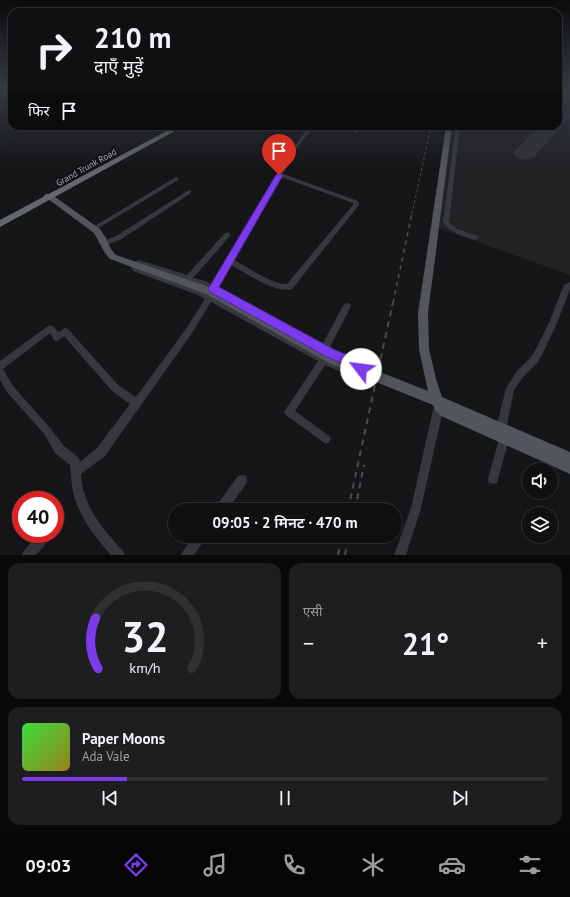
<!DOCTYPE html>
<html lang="hi">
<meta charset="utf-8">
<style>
body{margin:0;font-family:"PT Sans","Noto Sans Devanagari",sans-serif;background:#1e1e20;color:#f1f3f6;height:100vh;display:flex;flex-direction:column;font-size:15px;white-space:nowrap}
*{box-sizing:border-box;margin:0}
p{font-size:13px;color:#9c9d9f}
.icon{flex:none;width:22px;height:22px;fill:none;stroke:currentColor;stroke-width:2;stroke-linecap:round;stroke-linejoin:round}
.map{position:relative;height:555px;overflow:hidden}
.panel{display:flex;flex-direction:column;gap:8px;padding:8px;background:#09090a;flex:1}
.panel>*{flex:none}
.guide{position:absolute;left:8px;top:8px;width:554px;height:122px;border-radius:12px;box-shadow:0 4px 16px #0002,0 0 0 1px #303032;background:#101012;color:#f1f3f6;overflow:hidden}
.fabs{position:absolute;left:522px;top:463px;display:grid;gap:8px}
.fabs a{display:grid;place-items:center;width:36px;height:36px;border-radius:50%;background:#101012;box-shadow:0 4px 16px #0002,0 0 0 1px #303032;font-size:20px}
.speed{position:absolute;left:12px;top:491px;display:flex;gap:8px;font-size:20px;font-weight:700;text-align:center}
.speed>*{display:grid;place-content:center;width:52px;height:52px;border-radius:50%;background:#101012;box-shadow:0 4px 16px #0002,0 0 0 1px #303032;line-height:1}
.speed .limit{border:6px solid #d22;background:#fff;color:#111}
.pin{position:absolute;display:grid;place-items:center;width:34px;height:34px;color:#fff;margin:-41px -17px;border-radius:50% 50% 50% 0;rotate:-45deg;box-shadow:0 0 4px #0007}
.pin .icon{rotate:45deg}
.me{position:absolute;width:44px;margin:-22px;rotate:300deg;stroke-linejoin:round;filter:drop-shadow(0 0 3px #0008)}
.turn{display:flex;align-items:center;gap:14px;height:84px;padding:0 20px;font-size:18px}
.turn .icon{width:52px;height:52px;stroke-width:2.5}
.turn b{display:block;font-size:28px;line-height:34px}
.then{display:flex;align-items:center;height:38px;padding:0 20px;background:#0003;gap:8px;font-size:15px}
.big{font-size:30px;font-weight:600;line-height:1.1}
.panel .tile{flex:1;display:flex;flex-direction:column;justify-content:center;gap:6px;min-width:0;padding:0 14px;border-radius:12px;background:#1e1e20}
.panel .dial{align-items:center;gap:0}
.dial svg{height:104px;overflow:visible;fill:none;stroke:#303032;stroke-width:7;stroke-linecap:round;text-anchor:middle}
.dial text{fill:#f1f3f6;stroke:none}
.song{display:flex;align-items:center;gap:12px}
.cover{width:48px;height:48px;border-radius:6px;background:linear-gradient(135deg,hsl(120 70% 55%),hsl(50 70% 35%))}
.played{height:4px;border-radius:2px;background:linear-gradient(90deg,#7c3aed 20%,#303032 20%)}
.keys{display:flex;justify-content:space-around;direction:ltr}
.heat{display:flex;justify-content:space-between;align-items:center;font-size:22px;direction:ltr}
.panel .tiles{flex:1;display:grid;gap:8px;grid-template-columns:1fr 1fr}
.tile:last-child{grid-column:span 2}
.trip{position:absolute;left:168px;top:503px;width:234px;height:40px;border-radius:20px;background:#101012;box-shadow:0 4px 16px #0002,0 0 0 1px #303032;font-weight:600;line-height:40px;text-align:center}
.menu{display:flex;height:64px;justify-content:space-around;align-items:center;background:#060607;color:#9c9d9f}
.menu .icon{width:28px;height:28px}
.menu .on{color:#7c3aed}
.menu b{font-size:18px;color:#f1f3f6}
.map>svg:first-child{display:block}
.built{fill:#222225}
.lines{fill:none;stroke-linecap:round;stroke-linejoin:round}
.taxiway{fill:#303135;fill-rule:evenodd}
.runway{fill:#303135;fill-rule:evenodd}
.minor{fill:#37383d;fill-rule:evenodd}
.major{fill:#53555c;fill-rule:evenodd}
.highway{fill:#63666e;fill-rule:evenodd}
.rail-far2{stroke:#4a4c52;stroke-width:1;stroke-dasharray:3 2.5;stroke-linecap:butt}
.rail-far1{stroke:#4a4c52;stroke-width:1.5;stroke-dasharray:4.5 4;stroke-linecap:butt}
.rail{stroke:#4a4c52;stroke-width:2;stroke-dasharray:6 5;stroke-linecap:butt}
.route{fill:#7c3aed;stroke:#51269a}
.labels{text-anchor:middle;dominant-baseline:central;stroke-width:4;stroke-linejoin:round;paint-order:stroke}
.far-street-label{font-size:9px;fill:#a8adb8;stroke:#111113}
</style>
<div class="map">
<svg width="570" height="555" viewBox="0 0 570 555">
<rect width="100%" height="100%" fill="#161618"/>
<path class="built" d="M558,87H570V275L436,227L451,126H558Z"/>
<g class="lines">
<path class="taxiway" d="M558,87H564L565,92L570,93V98L559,95Z
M562,111L570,114V120L559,116V112Z"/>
<path class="runway" d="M558,121L562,126L533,158L525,160L517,158L513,153L539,126H558Z"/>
<path class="minor" d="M310,126H314L299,145L283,174L358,201L359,205L292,289C274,294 247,273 231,265L217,288L322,345L344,304L347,303L350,304L351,306L329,349L364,363L365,366L363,375L360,376L339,371L325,365L295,411L329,436L331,439L329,442L326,444L323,442L286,415L284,412L318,361L211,302L192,333L105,456L81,474C83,507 102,528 123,551L125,555H111C94,536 76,513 72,486C71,479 71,472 70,465L55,453L45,435L7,392L0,380V361L48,326C54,324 55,328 58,332L65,328L68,329L119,386L136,397L186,329L205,299L198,295L133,271L130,265L131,263L139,260L187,275L225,233H229L230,235L229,237L193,278L205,281L212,285L295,145ZM281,177L353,203V205L287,284C270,284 250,268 234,260ZM137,266H139L200,285L319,352L318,353L204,291ZM50,333L54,340L57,341L64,336L113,392L130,404L97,448L80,462L79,458L63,445L51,429L13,386L3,369ZM326,355L328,357L350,365C341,363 331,361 326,355Z
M357,126H361L358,133H356L354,132Z
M456,126H460L449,222L457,229L477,236L478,238L475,240C463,236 450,233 443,222Z
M176,177L179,179L178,180L97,229H93L92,228L93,227Z
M189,190L191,191V193L120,240L105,245H103L102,243L103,241L116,236Z
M570,282V289L557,323L543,353L537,363L523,377L514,390L507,425L508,443L498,479L497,483L493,484L489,483L488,479L498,443L497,425L506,388L517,371L531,357L537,347L549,323L563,287L564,285Z
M439,401L442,403L444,406L421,508L406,555H394L411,508L434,406L436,403Z
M242,475L246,476L247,480L246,484L227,510H214L216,506L238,476Z
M40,536L44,538L46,542L44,546L36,555H22C25,548 33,539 40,536Z
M194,536H207L194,555H181L183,551Z"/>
<path class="major" d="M446,126H452L428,313L429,349L436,379L442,397L570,452V474L441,416L435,410L433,405L329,363L206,294L110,259L105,253L94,233L44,196L45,194H51L100,229L106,238L111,249L116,255L212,288L337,355L428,391L419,349L418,313Z"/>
<path class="highway" d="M176,126H184L0,227V220Z"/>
<path class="rail-far2" d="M412,214L431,126"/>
<path class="rail-far1" d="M393,303L412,213"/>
<path class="rail" d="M348,510L393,302
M355,510L364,465
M338,555L342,536
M345,555L349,536"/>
</g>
<linearGradient id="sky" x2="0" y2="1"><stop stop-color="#0c0c0d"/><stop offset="0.53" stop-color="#363c48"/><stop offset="1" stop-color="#363c48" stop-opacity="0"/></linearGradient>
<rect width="570" height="165" fill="url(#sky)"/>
<path class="route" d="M279,173L283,175L219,287L335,350L365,362L367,369L365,373L361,374L357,373L356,369L327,357L210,292L208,289L276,175Z"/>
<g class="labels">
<g class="far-street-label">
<text transform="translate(86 167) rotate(-29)">Grand Trunk Road</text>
</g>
</g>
</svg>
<div class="fabs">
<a><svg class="icon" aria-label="sound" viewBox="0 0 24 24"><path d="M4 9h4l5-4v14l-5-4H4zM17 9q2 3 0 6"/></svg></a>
<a><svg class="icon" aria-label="layers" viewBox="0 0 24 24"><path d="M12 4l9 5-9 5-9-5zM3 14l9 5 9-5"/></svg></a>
</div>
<div class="speed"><div class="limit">40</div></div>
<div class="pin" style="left:279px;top:175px;background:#d93025"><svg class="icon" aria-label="arrive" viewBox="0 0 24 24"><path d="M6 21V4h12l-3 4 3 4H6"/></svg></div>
<svg class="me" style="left:361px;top:369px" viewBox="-20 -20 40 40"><circle r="19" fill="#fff"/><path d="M0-13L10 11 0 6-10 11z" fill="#7c3aed"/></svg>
<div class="trip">09:05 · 2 मिनट · 470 m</div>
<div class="guide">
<div class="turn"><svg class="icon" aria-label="right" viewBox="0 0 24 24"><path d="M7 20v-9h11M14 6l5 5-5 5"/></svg><div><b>210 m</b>दाएँ मुड़ें</div></div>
<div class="then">फिर<svg class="icon" aria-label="arrive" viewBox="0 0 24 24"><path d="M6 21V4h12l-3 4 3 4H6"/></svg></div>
</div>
</div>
<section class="panel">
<div class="tiles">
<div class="tile dial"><svg viewBox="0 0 100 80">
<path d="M14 69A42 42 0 1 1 86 69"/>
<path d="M14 69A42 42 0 0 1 12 30" stroke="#7c3aed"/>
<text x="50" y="56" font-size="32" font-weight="700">32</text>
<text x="50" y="72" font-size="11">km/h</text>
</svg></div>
<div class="tile"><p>एसी</p>
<div class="heat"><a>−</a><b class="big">21°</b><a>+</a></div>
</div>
<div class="tile">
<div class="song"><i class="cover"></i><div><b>Paper Moons</b><p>Ada Vale</p></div></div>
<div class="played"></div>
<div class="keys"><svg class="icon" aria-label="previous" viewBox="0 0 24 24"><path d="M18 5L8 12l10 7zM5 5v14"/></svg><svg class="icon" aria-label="pause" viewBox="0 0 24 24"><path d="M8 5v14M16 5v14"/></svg><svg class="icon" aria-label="next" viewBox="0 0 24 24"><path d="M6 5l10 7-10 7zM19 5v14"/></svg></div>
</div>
</div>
</section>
<nav class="menu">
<b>09:03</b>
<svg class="icon on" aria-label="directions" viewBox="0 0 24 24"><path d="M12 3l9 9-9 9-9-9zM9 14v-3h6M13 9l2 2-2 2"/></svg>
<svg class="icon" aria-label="music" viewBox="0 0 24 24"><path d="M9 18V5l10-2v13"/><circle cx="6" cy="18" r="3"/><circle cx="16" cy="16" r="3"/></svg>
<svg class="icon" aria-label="phone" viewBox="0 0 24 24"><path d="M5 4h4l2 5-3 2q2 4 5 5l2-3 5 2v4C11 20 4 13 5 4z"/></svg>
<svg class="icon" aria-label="climate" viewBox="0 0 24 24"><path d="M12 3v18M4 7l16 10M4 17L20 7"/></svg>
<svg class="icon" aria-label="car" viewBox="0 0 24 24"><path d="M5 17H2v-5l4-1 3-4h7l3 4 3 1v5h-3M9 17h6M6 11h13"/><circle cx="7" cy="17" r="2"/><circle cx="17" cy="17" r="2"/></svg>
<svg class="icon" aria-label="filters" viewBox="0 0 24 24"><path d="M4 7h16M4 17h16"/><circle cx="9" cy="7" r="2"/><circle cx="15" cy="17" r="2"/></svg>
</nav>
